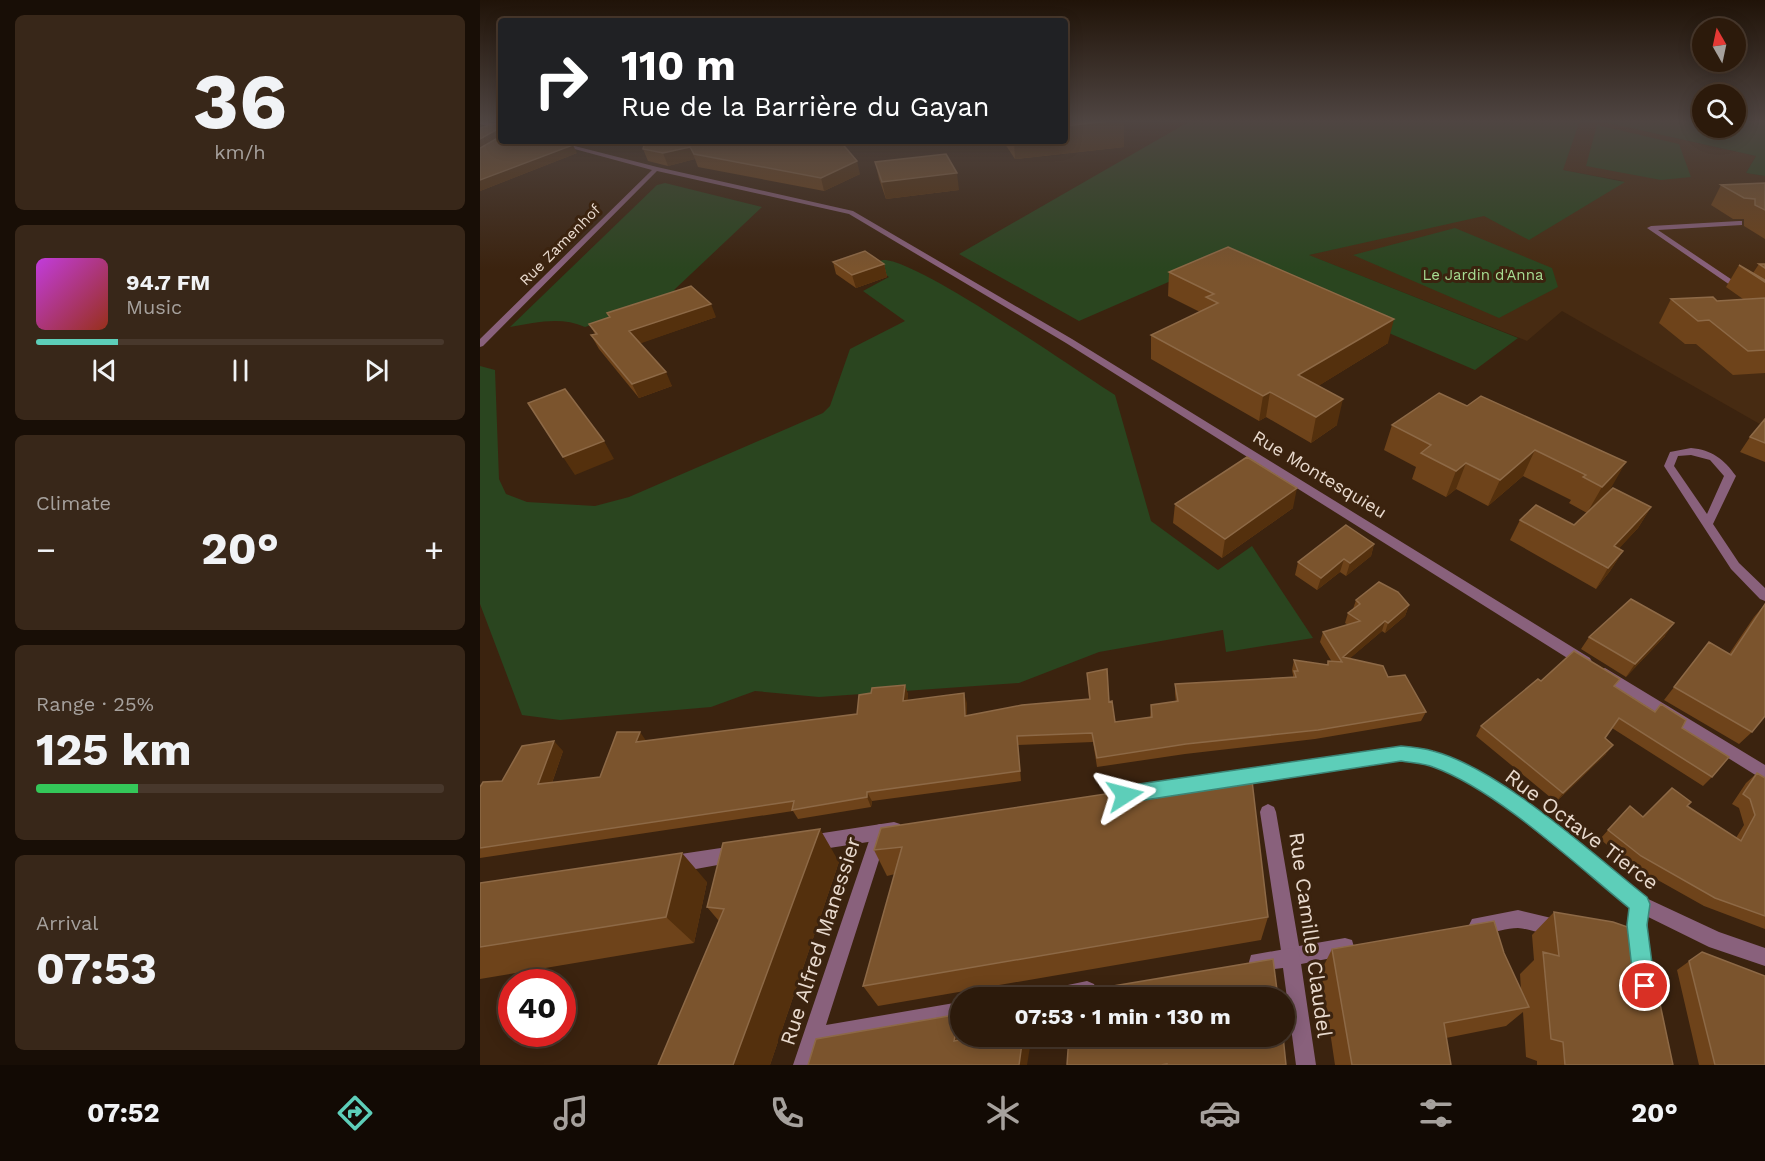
<!DOCTYPE html>
<meta charset="utf-8">
<style>
body{margin:0;font-family:"Work Sans",sans-serif;background:#382719;color:#f1f3f6;height:100vh;display:flex;flex-direction:column;font-size:22px;white-space:nowrap}
*{box-sizing:border-box;margin:0}
p{font-size:20px;color:#a6a19d}
.icon{flex:none;width:33px;height:33px;fill:none;stroke:currentColor;stroke-width:2;stroke-linecap:round;stroke-linejoin:round}
.map{position:relative;flex:1;overflow:hidden}
.panel{display:flex;flex-direction:column;gap:15px;padding:15px;background:#180e06;width:480px}
.panel>*{flex:none}
.top-card{position:absolute;left:18px;top:18px;width:570px;height:126px;border-radius:6px;box-shadow:0 3px 15px #0003,0 0 0 2px #48382c;background:#202124;color:#fff;overflow:hidden}
.needle{width:39px;rotate:351deg}
.fabs{position:absolute;left:1212px;top:18px;display:grid;gap:12px}
.fabs a{display:grid;place-items:center;width:54px;height:54px;border-radius:50%;background:#2c1a0b;box-shadow:0 3px 15px #0003,0 0 0 2px #48382c;font-size:30px}
.speed{position:absolute;left:18px;top:969px;display:flex;gap:12px;font-size:30px;font-weight:700;text-align:center}
.speed>*{display:grid;place-content:center;width:78px;height:78px;border-radius:50%;background:#2c1a0b;box-shadow:0 3px 15px #0003,0 0 0 2px #48382c;line-height:1}
.speed .limit{border:9px solid #d22;background:#fff;color:#111}
.pin{position:absolute;display:grid;place-items:center;width:51px;height:51px;color:#fff;margin:-26px;border:3px solid #fff;border-radius:50%;box-shadow:0 2px 6px #0007}
.me{position:absolute;width:66px;margin:-33px;rotate:81deg;stroke-linejoin:round;filter:drop-shadow(0 0 4px #0008)}
.turn{display:flex;align-items:center;gap:21px;height:126px;padding:0 24px;font-size:27px}
.turn .icon{width:78px;height:78px;stroke-width:2.5}
.turn b{display:block;font-size:42px;line-height:51px}
.big{font-size:45px;font-weight:700;line-height:1.1}
.panel .widget{flex:1;display:flex;flex-direction:column;justify-content:center;gap:9px;min-width:0;padding:0 21px;border-radius:9px;background:#382719}
.panel .dial{align-items:center;gap:0}
.dial b{font-size:78px;line-height:1}
.song{display:flex;align-items:center;gap:18px}
.cover{width:72px;height:72px;border-radius:9px;background:linear-gradient(135deg,hsl(290 70% 55%),hsl(10 70% 35%))}
.played{height:6px;border-radius:3px;background:linear-gradient(90deg,#5dceb9 20%,#48382c 20%)}
.keys{display:flex;justify-content:space-around;direction:ltr}
.heat{display:flex;justify-content:space-between;align-items:center;font-size:33px;direction:ltr}
.charge{height:9px;border-radius:4px;background:linear-gradient(90deg,#34c759 25%,#48382c 0)}
.trip{position:absolute;left:470px;top:987px;width:345px;height:60px;border-radius:30px;background:#2c1a0b;box-shadow:0 3px 15px #0003,0 0 0 2px #48382c;font-weight:700;line-height:60px;text-align:center}
.tab-bar{display:flex;height:96px;justify-content:space-around;align-items:center;background:#120a04;color:#a6a19d}
.tab-bar .icon{width:42px;height:42px}
.tab-bar .on{color:#5dceb9}
.tab-bar b{font-size:27px;color:#f1f3f6}
main{display:flex;flex:1;min-height:0}
.map>svg:first-child{display:block}
.built{fill:#472b12}
.green{fill:#2a451f}
.lines{fill:none;stroke-linecap:round;stroke-linejoin:round}
.pedestrian{fill:#89617c;fill-rule:evenodd}
.minor{fill:#89617c;fill-rule:evenodd}
.tertiary{fill:#89617c;fill-rule:evenodd}
.wall{fill:#6e431a}
.shaded-wall{fill:#54300d}
.building{fill:#7b542d;stroke:#8d6946;stroke-width:1.5}
.route{fill:#5dceb9;stroke:#3c8678;stroke-width:1.5}
.labels{text-anchor:middle;dominant-baseline:central;stroke-width:6;stroke-linejoin:round;paint-order:stroke}
.far-street-label{font-size:15px;fill:#e9dace;stroke:#3b230f}
.far-park-label{font-size:15px;fill:#a7dd93;stroke:#3b230f}
.street-label{font-size:18px;fill:#e9dace;stroke:#3b230f}
.near-street-label{font-size:21px;fill:#e9dace;stroke:#3b230f}
</style>
<main>
<section class="panel">
<div class="widget dial"><b>36</b><p>km/h</p></div>
<div class="widget">
<div class="song"><i class="cover"></i><div><b>94.7 FM</b><p>Music</p></div></div>
<div class="played"></div>
<div class="keys"><svg class="icon" aria-label="previous" viewBox="0 0 24 24"><path d="M18 5L8 12l10 7zM5 5v14"/></svg><svg class="icon" aria-label="pause" viewBox="0 0 24 24"><path d="M8 5v14M16 5v14"/></svg><svg class="icon" aria-label="next" viewBox="0 0 24 24"><path d="M6 5l10 7-10 7zM19 5v14"/></svg></div>
</div>
<div class="widget"><p>Climate</p>
<div class="heat"><a>−</a><b class="big">20°</b><a>+</a></div>
</div>
<div class="widget"><p>Range · 25%</p><b class="big">125 km</b><div class="charge"></div></div>
<div class="widget"><p>Arrival</p><b class="big">07:53</b></div>
</section>
<div class="map">
<svg width="1285" height="1065" viewBox="0 0 1285 1065">
<rect width="100%" height="100%" fill="#3b230f"/>
<path class="built" d="M1100,120H1115L1276,156L1266,173L1285,176V427L1082,311L1047,341L828,255L1144,181L1082,170Z"/>
<path class="green" d="M712,120H1100L1083,170L1145,182L1049,240L1004,216L829,255L1038,338L995,370L739,260L599,321L479,254Z
M1115,120H1222V128H1256V120H1285V176L1266,173L1276,156Z
M1117,125L1199,144L1211,177L1181,180L1106,166Z
M185,183L282,207L194,290L205,296L105,327C80,316 55,323 30,327L177,185Z
M975,228L1072,268L1078,287L1019,318L873,255Z
M403,260C436,258 597,371 635,395L671,521L738,570L772,546L833,638L746,652L743,630L619,652L539,683L339,697L275,691L231,707L80,720L42,715L0,604V366L15,370L19,479L26,494L47,502L115,506L149,497L343,413L350,406L370,349L425,321L383,291L409,277L390,264Z"/>
<g class="lines">
<path class="pedestrian" d="M788,804L794,807L796,812L819,946L865,938L872,940L874,947L872,954L811,966L804,964L802,957L780,812L782,807Z
M1038,910L1084,921L1087,927L1084,933C1070,939 1053,929 1038,928C1023,928 1006,937 992,931L989,925L992,919Z"/>
<path class="minor" d="M0,120L21,126V130L0,124Z
M65,141H75L177,167L373,211L592,339L1110,658L1112,662L1110,666L1105,668L1100,666L586,343L369,214L177,171L3,346L0,347V339L172,170Z
M1259,221H1262V225L1178,230L1285,302V309L1167,228L1171,226Z
M1211,448C1232,450 1244,459 1256,476L1233,524L1259,563L1285,588V601L1280,599L1251,569L1184,466L1190,452ZM1211,455L1230,460L1244,476L1227,514L1194,466L1198,456Z
M1125,668L1285,765V781L1120,678L1118,674L1120,670Z
M400,824L406,826L408,832L346,1025L480,1002V1022L339,1046L333,1065H313L392,832L394,826Z
M1160,895L1166,898C1169,904 1168,945 1166,952L1159,954L1152,952C1146,935 1147,914 1154,898Z
M811,948L818,950L820,957L836,1065H816L803,968L778,971L771,969L769,962L771,955Z
M607,981L614,984L617,991L614,998H557L559,991Z"/>
<path class="tertiary" d="M921,747L952,751L994,769L1039,798L1166,898L1239,932L1285,948V966L1229,947L1154,910L1027,808L982,779L951,765L921,761L757,785L751,783L749,778L751,773L757,771Z
M414,822L420,824L422,830L420,836L414,838L330,851L324,849L322,843L324,837L330,835Z
M254,846L260,848L263,854L260,860L254,862L194,873L188,870L185,864L188,858L194,855Z"/>
</g>
<path class="wall" d="M644,121V147L535,159L523,141H585Z
M21,122V141L97,153L0,191V128Z
M165,141L380,174L344,191L218,167L215,159L188,166L168,161L163,149Z
M395,162L479,190L406,199L399,179Z
M1285,183V239L1264,226V219H1253L1231,205L1241,185Z
M353,262L404,264L407,277L376,288L356,274Z
M1279,264H1285V373L1253,375L1216,344H1205L1179,323L1191,299L1237,301L1263,299L1246,287L1259,265L1273,273Z
M689,272L908,343L838,386L857,425L831,443L786,417L779,421L671,359V335L720,312L688,296Z
M127,313L236,317L160,343L192,386L159,398L119,349L111,335L115,334L109,324L129,318Z
M959,393L1131,488L1113,507H1171L1158,528L1139,548L1143,551L1130,571L1116,589L1030,540L1040,520L1094,525L1107,513L1089,503L1091,500L1043,476L1008,506L976,489L966,497L932,479L936,467L904,450L912,425Z
M1285,419V462L1260,452L1270,437Z
M695,504L813,508L742,558L693,523Z
M894,544L891,556L866,576L860,572L837,590L815,575L818,562Z
M876,600L929,605L925,616L905,633L902,631L870,658L908,677L946,712L941,721L835,739L705,754L617,767L613,742L538,745L541,781L392,801L391,807L318,819L313,811L0,858V787L22,781L83,751L72,783L120,777L167,741L377,714L391,693L425,685L428,695L427,700L487,703V716L609,699L607,673L629,702L635,722L670,717L671,705L696,702L695,694V684L813,677V675L812,670L814,660L847,665L848,661L852,662L840,642L843,632L868,625L865,623L868,613L873,609Z
M1285,604L1272,732L1259,744L1184,700L1229,642L1249,654L1274,617Z
M1185,636L1146,677L1101,649L1109,637Z
M1061,681L1135,687L1202,728L1232,777L1223,786L1132,728L1125,738L1126,754L1076,802L996,736L1001,726Z
M1277,773L1285,778V929L1224,906L1151,865L1120,839L1150,806L1163,817L1207,806L1256,838L1264,825L1259,808L1252,804L1266,783Z
M401,828L788,917L781,940L398,1006L383,986L415,874L407,876L394,850Z
M359,862L290,1065H178L239,921L227,907Z
M227,882L214,943L0,979V883Z
M1074,912L1193,1065H1057V1061L1046,1057L1043,1012L1026,1026L966,1038L971,1065H855L841,971L852,949L1024,953L1041,990L1040,974L1054,960L1052,935Z
M1222,952L1285,1065H1219L1197,970Z"/>
<path class="shaded-wall" d="M621,120H653L644,121V147L535,159L534,141H585V126Z
M16,130L20,138L0,149V139Z
M93,145L97,153L0,191V180Z
M210,147L215,159L188,166L183,153Z
M377,161L380,174L344,191L341,178Z
M477,173L479,190L406,199L402,182Z
M404,264L407,277L376,288L372,275Z
M231,304L236,317L156,345L149,331Z
M914,319L908,343L814,401L818,375Z
M186,372L192,386L159,398L152,384Z
M790,392L786,417L779,421L783,396Z
M863,399L857,425L831,443L836,417Z
M124,441L134,459L95,475L83,457Z
M1055,450L1043,476L1008,506L1020,480Z
M1146,462L1131,488L1107,513L1122,487Z
M986,463L976,489L966,497L976,471Z
M817,488L813,508L742,558L745,539Z
M1171,507L1158,528L1122,567L1134,546Z
M894,544L891,556L866,576L870,563Z
M1143,551L1130,571L1116,589L1128,568Z
M864,559L860,572L837,590L841,578Z
M929,605L925,616L905,633L908,623Z
M905,621L902,631L861,666L863,657Z
M1194,623L1185,636L1146,677L1155,664Z
M425,685L428,695L427,711L423,701Z
M484,693L487,703V726L485,716Z
M160,732L167,742H156Z
M74,741L83,751L68,794L58,784Z
M1133,745L1126,754L1076,802L1083,793Z
M387,792L392,801L391,807L387,797Z
M340,829L359,862L290,1065H253Z
M202,853L227,882L214,943L186,917Z
M480,1014V1036H488L484,1059L474,1041Z
M543,1036H547L550,1047L547,1065H539Z"/>
<path class="building" d="M585,120H638L585,126Z
M21,122V131L16,130L0,139V128Z
M21,136V141H76L93,145L0,180V148Z
M165,141H360L377,161L341,178L214,154L210,147L183,153L163,149Z
M466,154L477,173L402,182L395,162Z
M1285,183V210L1275,205V199L1264,198L1241,185Z
M748,247L914,319L818,375L863,399L836,417L790,392L783,396L671,335L738,303L726,297L734,294L689,272Z
M385,251L404,264L372,275L353,262Z
M1279,264H1285V268Z
M1259,265L1285,280V282Z
M211,286L231,304L149,331L186,372L152,384L111,335L117,334L109,324L130,317L127,313Z
M1233,297L1237,301L1285,298V350L1268,351L1229,320L1218,321L1191,299Z
M85,389L124,441L83,457L48,403Z
M959,393L987,406L1001,396L1146,462L1122,487L1103,477L1106,475L1055,450L1020,480L986,463L976,471L941,453L951,445L912,425Z
M1285,419V443L1270,437Z
M767,457L817,488L745,539L695,504Z
M1133,488L1171,507L1134,546L1143,551L1128,568L1040,520L1056,505L1094,525Z
M866,525L894,544L870,563L864,559L841,578L818,562Z
M899,582L918,592L929,605L908,623L905,621L863,657L903,666L908,677L925,675L946,712L838,730L706,744L617,758L612,733L537,736L540,771L387,792V797L329,807L312,810L314,801L0,848V787L3,782L22,781L42,746L74,741L58,784L120,777L137,732H160L156,742L377,714L379,695L391,693L392,688L425,685L423,701L484,693L485,716L542,705L610,699L607,673L627,669L629,702L632,701L635,722L672,717L671,705L698,701L695,684L816,677L814,671H818L814,660L848,665V661L862,662L843,632L880,621L868,613L880,604L876,600Z
M1151,599L1194,623L1155,664L1109,637Z
M1285,604V716L1272,732L1194,687L1229,642L1251,655Z
M1094,651L1140,679L1134,686L1175,712L1181,704L1206,720L1202,728L1249,757L1232,777L1139,718L1125,738L1133,745L1083,793L1001,726L1058,679L1061,681Z
M771,772L788,917L383,986L422,847L394,850L401,828Z
M1277,773L1285,778V916L1235,898L1161,856L1128,830L1150,806L1163,817L1192,788L1211,802L1207,806L1261,841L1275,815L1270,799L1263,794Z
M340,829L253,1065H178L244,909L227,907L243,843Z
M202,853L186,917L0,947V883Z
M1074,912L1133,922L1165,933L1193,1065H1085L1083,1042L1071,1039L1063,952L1079,956Z
M1014,921L1024,953L1049,1007L964,1023L971,1065H872L852,949Z
M1222,952L1285,976V1065H1235L1209,961Z
M793,959L798,998H592V993Z
M480,1014L474,1041L499,1036H543L539,1065H328L336,1039Z
M589,1036H803L806,1065H687V1064L681,1065H587Z"/>
<linearGradient id="sky" x2="0" y2="1"><stop stop-color="#201308"/><stop offset="0.45" stop-color="#4f4542"/><stop offset="1" stop-color="#4f4542" stop-opacity="0"/></linearGradient>
<rect width="1285" height="269" fill="url(#sky)"/>
<path class="route" d="M921,746C932,747 943,748 953,751C1021,769 1110,852 1167,897L1170,904L1167,925L1175,986L1172,994L1165,997L1157,994L1154,986L1147,925L1149,908C1095,864 1017,790 953,767C943,763 932,763 921,761L645,803L639,801L636,795L639,789L645,786Z"/>
<g class="labels">
<g class="far-street-label">
<text transform="translate(80 245) rotate(-45)">Rue Zamenhof</text>
</g>
<g class="far-park-label">
<text x="1003" y="275">Le Jardin d'Anna</text>
</g>
<g class="street-label">
<text transform="translate(840 474) rotate(31)">Rue Montesquieu</text>
</g>
<g class="near-street-label">
<text transform="translate(1102 829) rotate(37)">Rue Octave Tierce</text>
<text transform="translate(831 935) rotate(82)">Rue Camille Claudel</text>
<text transform="translate(340 941) rotate(-72)">Rue Alfred Manessier</text>
</g>
</g>
</svg>
<div class="fabs">
<a><svg class="needle" viewBox="-14 -14 28 28"><path d="M0-13l5 13h-10z" fill="#e53935"/><path d="M0 13l5-13h-10z" fill="#a6a19d"/></svg></a>
<a><svg class="icon" aria-label="search" viewBox="0 0 24 24"><circle cx="10" cy="10" r="6"/><path d="M15 15l6 6"/></svg></a>
</div>
<div class="speed"><div class="limit">40</div></div>
<div class="pin" style="left:1165px;top:986px;background:#d93025"><svg class="icon" aria-label="arrive" viewBox="0 0 24 24"><path d="M6 21V4h12l-3 4 3 4H6"/></svg></div>
<svg class="me" style="left:645px;top:795px" viewBox="-20 -20 40 40"><path d="M0-17L14 15 0 8-14 15z" fill="#5dceb9" stroke="#fff" stroke-width="4"/></svg>
<div class="trip">07:53 · 1 min · 130 m</div>
<div class="top-card">
<div class="turn"><svg class="icon" aria-label="right" viewBox="0 0 24 24"><path d="M7 20v-9h11M14 6l5 5-5 5"/></svg><div><b>110 m</b>Rue de la Barrière du Gayan</div></div>
</div>
</div>
</main>
<nav class="tab-bar">
<b>07:52</b>
<svg class="icon on" aria-label="directions" viewBox="0 0 24 24"><path d="M12 3l9 9-9 9-9-9zM9 14v-3h6M13 9l2 2-2 2"/></svg>
<svg class="icon" aria-label="music" viewBox="0 0 24 24"><path d="M9 18V5l10-2v13"/><circle cx="6" cy="18" r="3"/><circle cx="16" cy="16" r="3"/></svg>
<svg class="icon" aria-label="phone" viewBox="0 0 24 24"><path d="M5 4h4l2 5-3 2q2 4 5 5l2-3 5 2v4C11 20 4 13 5 4z"/></svg>
<svg class="icon" aria-label="climate" viewBox="0 0 24 24"><path d="M12 3v18M4 7l16 10M4 17L20 7"/></svg>
<svg class="icon" aria-label="car" viewBox="0 0 24 24"><path d="M5 17H2v-5l4-1 3-4h7l3 4 3 1v5h-3M9 17h6M6 11h13"/><circle cx="7" cy="17" r="2"/><circle cx="17" cy="17" r="2"/></svg>
<svg class="icon" aria-label="filters" viewBox="0 0 24 24"><path d="M4 7h16M4 17h16"/><circle cx="9" cy="7" r="2"/><circle cx="15" cy="17" r="2"/></svg>
<b>20°</b>
</nav>
